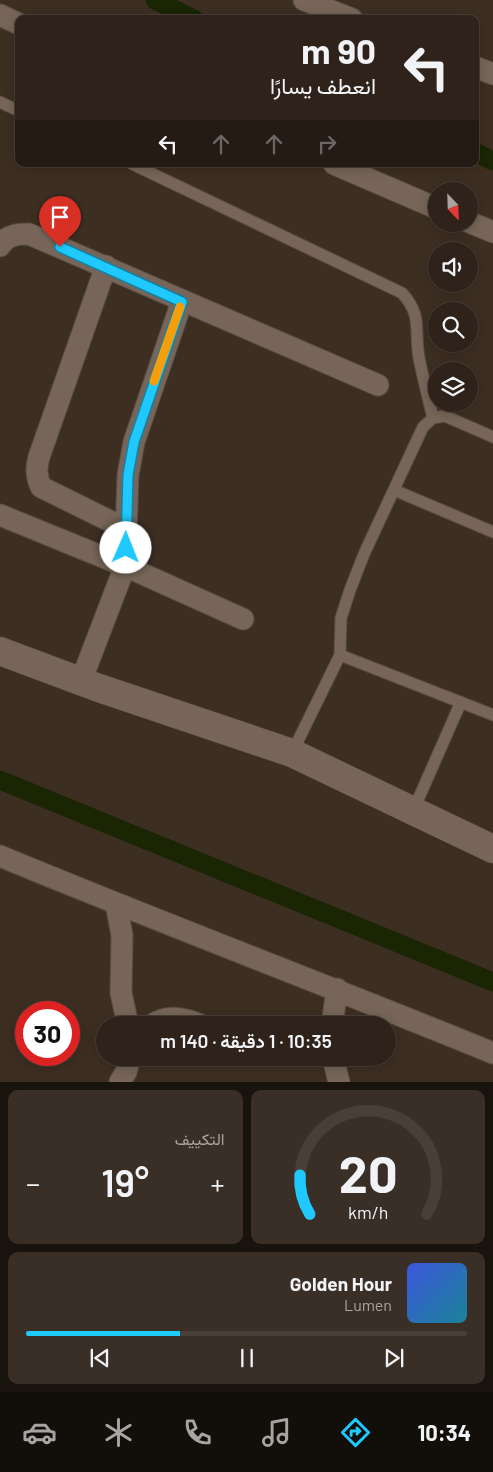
<!DOCTYPE html>
<html lang="ar">
<meta charset="utf-8">
<style>
body{margin:0;font-family:Barlow,Vazirmatn,sans-serif;background:#3a2f27;color:#f1f3f6;direction:rtl;height:100vh;display:flex;flex-direction:column;font-size:19px;white-space:nowrap}
*{box-sizing:border-box;margin:0}
p{font-size:16px;color:#a7a4a2}
.icon{flex:none;width:28px;height:28px;fill:none;stroke:currentColor;stroke-width:2;stroke-linecap:round;stroke-linejoin:round}
.map{position:relative;height:1082px;overflow:hidden;direction:ltr}
.sheet{display:flex;flex-direction:column;gap:8px;padding:8px;background:#19130e;flex:1}
.sheet>*{flex:none}
.guide{position:absolute;left:15px;top:15px;width:464px;height:152px;border-radius:10px;box-shadow:0 2px 12px #0003,0 0 0 1px #493f39;direction:rtl;background:#2e221a;color:#f1f3f6;overflow:hidden}
.needle{width:32px;rotate:157deg}
.tools{position:absolute;left:428px;top:182px;display:grid;gap:10px}
.tools a{display:grid;place-items:center;width:50px;height:50px;border-radius:50%;background:#2e221a;box-shadow:0 2px 12px #0003,0 0 0 1px #493f39;font-size:25px}
.speed{position:absolute;left:15px;top:1001px;display:flex;gap:10px;font-size:25px;font-weight:700;text-align:center}
.speed>*{display:grid;place-content:center;width:65px;height:65px;border-radius:50%;background:#2e221a;box-shadow:0 2px 12px #0003,0 0 0 1px #493f39;line-height:1}
.speed .limit{border:8px solid #d22;background:#fff;color:#111}
.pin{position:absolute;display:grid;place-items:center;width:42px;height:42px;color:#fff;margin:-51px -21px;border-radius:50% 50% 50% 0;rotate:-45deg;box-shadow:0 0 5px #0007}
.pin .icon{rotate:45deg}
.me{position:absolute;width:55px;margin:-28px;rotate:1deg;stroke-linejoin:round;filter:drop-shadow(0 0 4px #0008)}
.turn{display:flex;align-items:center;gap:18px;height:105px;padding:0 20px;font-size:22px}
.turn .icon{width:65px;height:65px;stroke-width:2.5}
.turn b{display:block;font-size:35px;line-height:42px}
.lanes{display:flex;align-items:center;height:48px;padding:0 20px;background:#0003;justify-content:center;gap:25px;direction:ltr}
.lanes .off{opacity:.35}
.big{font-size:38px;font-weight:600;line-height:1.1}
.sheet .tile{flex:1;display:flex;flex-direction:column;justify-content:center;gap:8px;min-width:0;padding:0 18px;border-radius:10px;background:#3a2f27}
.sheet .dial{align-items:center;gap:0}
.dial svg{height:130px;overflow:visible;fill:none;stroke:#493f39;stroke-width:7;stroke-linecap:round;text-anchor:middle}
.dial text{fill:#f1f3f6;stroke:none}
.song{display:flex;align-items:center;gap:15px}
.cover{width:60px;height:60px;border-radius:8px;background:linear-gradient(135deg,hsl(230 70% 55%),hsl(190 70% 35%))}
.played{height:5px;border-radius:2px;background:linear-gradient(90deg,#1fc9fd 35%,#493f39 35%)}
.keys{display:flex;justify-content:space-around;direction:ltr}
.heat{display:flex;justify-content:space-between;align-items:center;font-size:28px;direction:ltr}
.sheet .tiles{flex:1;display:grid;gap:8px;grid-template-columns:1fr 1fr}
.tile:last-child{grid-column:span 2}
.trip{position:absolute;left:96px;top:1016px;width:300px;height:50px;border-radius:25px;background:#2e221a;box-shadow:0 2px 12px #0003,0 0 0 1px #493f39;font-weight:600;line-height:50px;text-align:center;direction:rtl}
.tab-bar{display:flex;height:80px;justify-content:space-around;align-items:center;background:#120e0a;color:#a7a4a2}
.tab-bar .icon{width:35px;height:35px}
.tab-bar .on{color:#1fc9fd}
.tab-bar b{font-size:22px;color:#f1f3f6}
.map>svg:first-child{display:block}
.lines{fill:none;stroke-linecap:round;stroke-linejoin:round}
.canal{stroke:#1a2504;stroke-width:19}
.service-casing{stroke:#584c42;stroke-width:13}
.minor-casing{stroke:#584c42;stroke-width:23}
.tertiary-casing{stroke:#584c42;stroke-width:29}
.service{stroke:#766558;stroke-width:11}
.minor{stroke:#766558;stroke-width:21}
.tertiary{stroke:#766558;stroke-width:28}
.route-casing{stroke:#1483a4;stroke-width:12}
.route{stroke:#1fc9fd;stroke-width:9}
.slow{stroke:#f59e0b;stroke-width:9}
</style>
<div class="map">
<svg width="493" height="1082" viewBox="0 0 493 1082">
<rect width="100%" height="100%" fill="#3d2e22"/>
<g class="lines">
<path class="canal" d="M155,0L194,19
M475,152L493,161
M0,780L493,982"/>
<defs>
<path id="service" d="M0,102L19,111
M132,164L402,293C423,316 414,330 419,358C423,378 428,398 433,418
M394,490L493,532
M340,655L493,715
M292,753L340,655L341,618L350,590L364,554L423,427L433,418L445,416L493,437
M413,811L461,702"/>
<path id="minor" d="M304,0L352,19
M0,15L19,24
M475,67L493,74
M334,164L436,208
M469,222L493,232
M0,246C6,235 18,234 29,234L378,385
M106,266L39,457C36,468 36,476 41,487L126,529
M0,515L125,566L243,619
M81,681L125,566L128,475L134,442L182,301
M0,856C164,924 329,986 493,1053
M116,904L122,935L121,993L128,1025
M152,1025C167,1014 185,1018 201,1025
M332,1025L337,989
M333,1058L339,1082
M120,1082L126,1072L130,1058"/>
<path id="tertiary" d="M0,651L96,687L292,753L493,849"/>
</defs>
<use href="#service" class="service-casing"/>
<use href="#minor" class="minor-casing"/>
<use href="#tertiary" class="tertiary-casing"/>
<use href="#service" class="service"/>
<use href="#minor" class="minor"/>
<use href="#tertiary" class="tertiary"/>
</g>
<g class="lines">
<defs>
<path id="route" d="M60,247L182,302L134,442L128,475L126,548"/>
</defs>
<use href="#route" class="route-casing"/>
<use href="#route" class="route"/>
<path class="slow" d="M154,381L180,307"/>
</g>
</svg>
<div class="tools">
<a><svg class="needle" viewBox="-14 -14 28 28"><path d="M0-13l5 13h-10z" fill="#e53935"/><path d="M0 13l5-13h-10z" fill="#a7a4a2"/></svg></a>
<a><svg class="icon" aria-label="sound" viewBox="0 0 24 24"><path d="M4 9h4l5-4v14l-5-4H4zM17 9q2 3 0 6"/></svg></a>
<a><svg class="icon" aria-label="search" viewBox="0 0 24 24"><circle cx="10" cy="10" r="6"/><path d="M15 15l6 6"/></svg></a>
<a><svg class="icon" aria-label="layers" viewBox="0 0 24 24"><path d="M12 4l9 5-9 5-9-5zM3 14l9 5 9-5"/></svg></a>
</div>
<div class="speed"><div class="limit">30</div></div>
<div class="pin" style="left:60px;top:247px;background:#d93025"><svg class="icon" aria-label="arrive" viewBox="0 0 24 24"><path d="M6 21V4h12l-3 4 3 4H6"/></svg></div>
<svg class="me" style="left:126px;top:548px" viewBox="-20 -20 40 40"><circle r="19" fill="#fff"/><path d="M0-13L10 11 0 6-10 11z" fill="#1fc9fd"/></svg>
<div class="trip">10:35 · 1 دقيقة · 140 m</div>
<div class="guide">
<div class="turn"><svg class="icon" aria-label="left" viewBox="0 0 24 24"><path d="M17 20v-9H6M10 6l-5 5 5 5"/></svg><div><b>90 m</b>انعطف يسارًا</div></div>
<div class="lanes"><svg class="icon" aria-label="left" viewBox="0 0 24 24"><path d="M17 20v-9H6M10 6l-5 5 5 5"/></svg><svg class="icon off" aria-label="ahead" viewBox="0 0 24 24"><path d="M12 20V5M6 11l6-6 6 6"/></svg><svg class="icon off" aria-label="ahead" viewBox="0 0 24 24"><path d="M12 20V5M6 11l6-6 6 6"/></svg><svg class="icon off" aria-label="right" viewBox="0 0 24 24"><path d="M7 20v-9h11M14 6l5 5-5 5"/></svg></div>
</div>
</div>
<section class="sheet">
<div class="tiles">
<div class="tile dial"><svg viewBox="0 0 100 80">
<path d="M14 69A42 42 0 1 1 86 69"/>
<path d="M14 69A42 42 0 0 1 8 45" stroke="#1fc9fd"/>
<text x="50" y="56" font-size="32" font-weight="700">20</text>
<text x="50" y="72" font-size="11">km/h</text>
</svg></div>
<div class="tile"><p>التكييف</p>
<div class="heat"><a>−</a><b class="big">19°</b><a>+</a></div>
</div>
<div class="tile">
<div class="song"><i class="cover"></i><div><b>Golden Hour</b><p>Lumen</p></div></div>
<div class="played"></div>
<div class="keys"><svg class="icon" aria-label="previous" viewBox="0 0 24 24"><path d="M18 5L8 12l10 7zM5 5v14"/></svg><svg class="icon" aria-label="pause" viewBox="0 0 24 24"><path d="M8 5v14M16 5v14"/></svg><svg class="icon" aria-label="next" viewBox="0 0 24 24"><path d="M6 5l10 7-10 7zM19 5v14"/></svg></div>
</div>
</div>
</section>
<nav class="tab-bar">
<b>10:34</b>
<svg class="icon on" aria-label="directions" viewBox="0 0 24 24"><path d="M12 3l9 9-9 9-9-9zM9 14v-3h6M13 9l2 2-2 2"/></svg>
<svg class="icon" aria-label="music" viewBox="0 0 24 24"><path d="M9 18V5l10-2v13"/><circle cx="6" cy="18" r="3"/><circle cx="16" cy="16" r="3"/></svg>
<svg class="icon" aria-label="phone" viewBox="0 0 24 24"><path d="M5 4h4l2 5-3 2q2 4 5 5l2-3 5 2v4C11 20 4 13 5 4z"/></svg>
<svg class="icon" aria-label="climate" viewBox="0 0 24 24"><path d="M12 3v18M4 7l16 10M4 17L20 7"/></svg>
<svg class="icon" aria-label="car" viewBox="0 0 24 24"><path d="M5 17H2v-5l4-1 3-4h7l3 4 3 1v5h-3M9 17h6M6 11h13"/><circle cx="7" cy="17" r="2"/><circle cx="17" cy="17" r="2"/></svg>
</nav>
